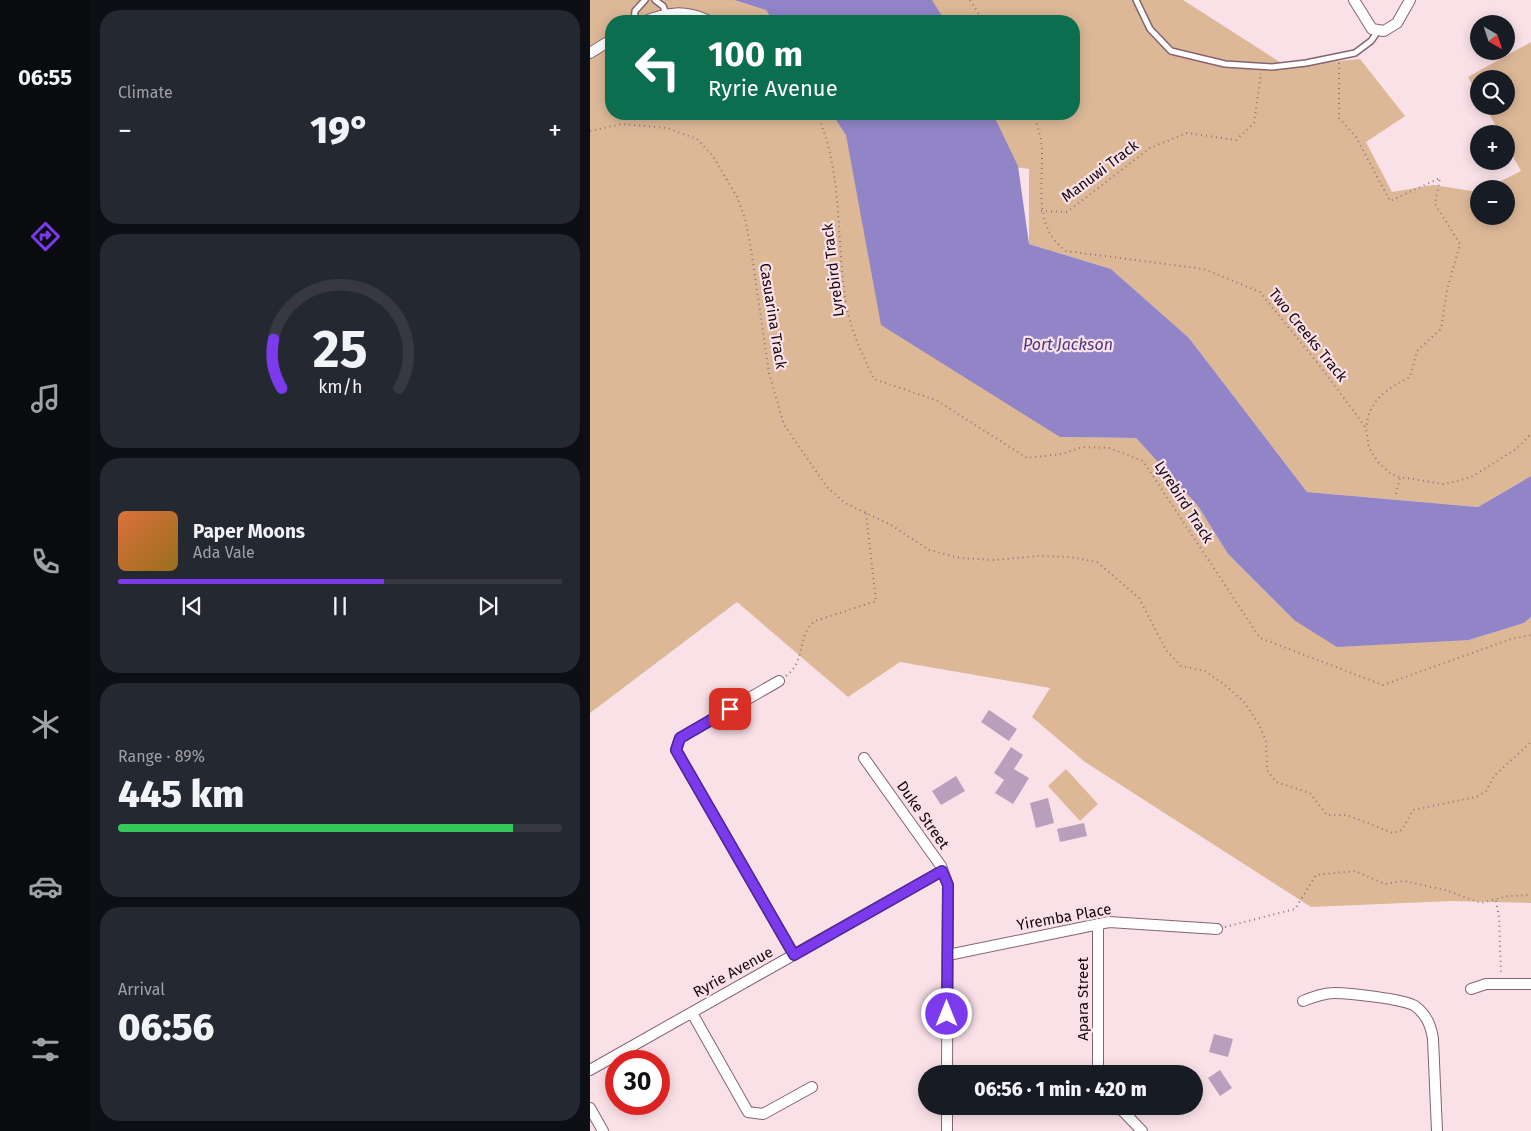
<!DOCTYPE html>
<meta charset="utf-8">
<style>
body{margin:0;font-family:"Fira Sans",sans-serif;background:#242831;color:#f1f3f6;height:100vh;display:flex;flex-direction:column;font-size:19px;white-space:nowrap}
*{box-sizing:border-box;margin:0}
p{font-size:16px;color:#9ea1a6}
.icon{flex:none;width:28px;height:28px;fill:none;stroke:currentColor;stroke-width:2;stroke-linecap:round;stroke-linejoin:round}
.map{position:relative;flex:1;overflow:hidden}
.details{display:flex;flex-direction:column;gap:10px;padding:10px;background:#0d0f14;width:500px}
.details>*{flex:none}
.hud{position:absolute;left:15px;top:15px;width:475px;height:105px;border-radius:20px;box-shadow:0 2px 12px #0003;background:#0b6e4f;color:#fff;overflow:hidden}
.needle{width:32px;rotate:141deg}
.fabs{position:absolute;left:880px;top:15px;display:grid;gap:10px}
.fabs a{display:grid;place-items:center;width:45px;height:45px;border-radius:50%;background:#171b24;box-shadow:0 2px 12px #0003;font-size:25px}
.speed{position:absolute;left:15px;top:1050px;display:flex;gap:10px;font-size:25px;font-weight:700;text-align:center}
.speed>*{display:grid;place-content:center;width:65px;height:65px;border-radius:50%;background:#171b24;box-shadow:0 2px 12px #0003;line-height:1}
.speed .limit{border:8px solid #d22;background:#fff;color:#111}
.pin{position:absolute;display:grid;place-items:center;width:42px;height:42px;color:#fff;margin:-21px;border-radius:10px;box-shadow:0 2px 8px #0006}
.me{position:absolute;width:55px;margin:-28px;rotate:0deg;stroke-linejoin:round;filter:drop-shadow(0 0 4px #0008)}
.turn{display:flex;align-items:center;gap:18px;height:105px;padding:0 20px;font-size:22px}
.turn .icon{width:65px;height:65px;stroke-width:2.5}
.turn b{display:block;font-size:35px;line-height:42px}
.big{font-size:38px;font-weight:800;line-height:1.1}
.details .card{flex:1;display:flex;flex-direction:column;justify-content:center;gap:8px;min-width:0;padding:0 18px;border-radius:20px;background:#242831}
.details .dial{align-items:center;gap:0}
.dial svg{height:130px;overflow:visible;fill:none;stroke:#363941;stroke-width:7;stroke-linecap:round;text-anchor:middle}
.dial text{fill:#f1f3f6;stroke:none}
.song{display:flex;align-items:center;gap:15px}
.cover{width:60px;height:60px;border-radius:8px;background:linear-gradient(135deg,hsl(20 70% 55%),hsl(40 70% 35%))}
.played{height:5px;border-radius:2px;background:linear-gradient(90deg,#7c3aed 60%,#363941 60%)}
.keys{display:flex;justify-content:space-around;direction:ltr}
.heat{display:flex;justify-content:space-between;align-items:center;font-size:28px;direction:ltr}
.charge{height:8px;border-radius:4px;background:linear-gradient(90deg,#34c759 89%,#363941 0)}
.trip{position:absolute;left:328px;top:1065px;width:285px;height:50px;border-radius:25px;background:#171b24;box-shadow:0 2px 12px #0003;font-weight:800;line-height:50px;text-align:center}
main{display:flex;flex:1;min-height:0}
.tabs{display:flex;flex-direction:column;width:90px;justify-content:space-around;align-items:center;background:#090b0e;color:#9ea1a6}
.tabs .icon{width:35px;height:35px}
.tabs .active{color:#7c3aed}
.tabs b{font-size:22px;color:#f1f3f6}
.map>svg:first-child{display:block}
.green{fill:#dcb897}
.water{fill:#9185c7}
.building{fill:#b99fbb}
.lines{fill:none;stroke-linecap:round;stroke-linejoin:round}
.service-casing{stroke:#87636f;stroke-width:8}
.minor-casing{stroke:#87636f;stroke-width:12}
.path{stroke:#8a777d;stroke-width:2;stroke-dasharray:1 4;stroke-linecap:butt}
.service{stroke:#fff;stroke-width:5}
.minor{stroke:#fff;stroke-width:10}
.route-casing{stroke:#51269a;stroke-width:12}
.route{stroke:#7c3aed;stroke-width:9}
.labels{text-anchor:middle;dominant-baseline:central;stroke-width:4.5;stroke-linejoin:round;paint-order:stroke}
.street-label{font-size:15px;fill:#14070c;stroke:#fae1e8}
.water-label{font-size:16px;font-style:italic;fill:#4b3685;stroke:#fae1e8}
</style>
<main>
<nav class="tabs">
<b>06:55</b>
<svg class="icon active" aria-label="directions" viewBox="0 0 24 24"><path d="M12 3l9 9-9 9-9-9zM9 14v-3h6M13 9l2 2-2 2"/></svg>
<svg class="icon" aria-label="music" viewBox="0 0 24 24"><path d="M9 18V5l10-2v13"/><circle cx="6" cy="18" r="3"/><circle cx="16" cy="16" r="3"/></svg>
<svg class="icon" aria-label="phone" viewBox="0 0 24 24"><path d="M5 4h4l2 5-3 2q2 4 5 5l2-3 5 2v4C11 20 4 13 5 4z"/></svg>
<svg class="icon" aria-label="climate" viewBox="0 0 24 24"><path d="M12 3v18M4 7l16 10M4 17L20 7"/></svg>
<svg class="icon" aria-label="car" viewBox="0 0 24 24"><path d="M5 17H2v-5l4-1 3-4h7l3 4 3 1v5h-3M9 17h6M6 11h13"/><circle cx="7" cy="17" r="2"/><circle cx="17" cy="17" r="2"/></svg>
<svg class="icon" aria-label="filters" viewBox="0 0 24 24"><path d="M4 7h16M4 17h16"/><circle cx="9" cy="7" r="2"/><circle cx="15" cy="17" r="2"/></svg>
</nav>
<section class="details">
<div class="card"><p>Climate</p>
<div class="heat"><a>−</a><b class="big">19°</b><a>+</a></div>
</div>
<div class="card dial"><svg viewBox="0 0 100 80">
<path d="M14 69A42 42 0 1 1 86 69"/>
<path d="M14 69A42 42 0 0 1 9 39" stroke="#7c3aed"/>
<text x="50" y="56" font-size="32" font-weight="700">25</text>
<text x="50" y="72" font-size="11">km/h</text>
</svg></div>
<div class="card">
<div class="song"><i class="cover"></i><div><b>Paper Moons</b><p>Ada Vale</p></div></div>
<div class="played"></div>
<div class="keys"><svg class="icon" aria-label="previous" viewBox="0 0 24 24"><path d="M18 5L8 12l10 7zM5 5v14"/></svg><svg class="icon" aria-label="pause" viewBox="0 0 24 24"><path d="M8 5v14M16 5v14"/></svg><svg class="icon" aria-label="next" viewBox="0 0 24 24"><path d="M6 5l10 7-10 7zM19 5v14"/></svg></div>
</div>
<div class="card"><p>Range · 89%</p><b class="big">445 km</b><div class="charge"></div></div>
<div class="card"><p>Arrival</p><b class="big">06:56</b></div>
</section>
<div class="map">
<svg width="941" height="1131" viewBox="0 0 941 1131">
<rect width="100%" height="100%" fill="#fae1e8"/>
<path class="green" d="M0,0H144L176,10L183,21H21V114H242L470,437L546,438L608,506L638,554L704,620L852,640H879L934,623L941,617V903L862,901L721,907L495,762L442,717L460,688L310,662L258,697L147,602L0,713Z
M335,0H593L696,66L770,59L815,116L776,142L802,192L843,185L889,192V216H916V189H895L931,171L916,144V134H910L895,106H916V79H889V96L878,77L941,42V476L888,507L717,492L599,338L521,269L439,244V169L425,167L383,114H484V21H346Z
M476,769L508,804L490,821L458,786Z"/>
<path class="water" d="M144,0H342L355,21H183L176,10Z
M242,114H403L428,166L439,244L521,269L599,338L717,492L888,507L941,476V617L934,623L879,640L747,647L704,620L638,554L608,506L546,438L470,437L291,325L256,135Z"/>
<path class="building" d="M399,710L427,729L419,741L391,722Z
M421,747L433,755L424,769L439,778L423,804L405,793L414,780L404,773Z
M366,776L375,791L351,805L342,791Z
M458,798L464,823L446,828L440,803Z
M494,823L497,836L470,842L467,829Z
M624,1034L643,1039L638,1057L619,1052Z
M630,1070L642,1088L630,1096L618,1078Z"/>
<g class="lines">
<defs>
<path id="service" d="M65,0L73,6L76,13
M546,0L560,29L581,51L635,64L682,67L716,63L765,53L781,41L788,31
M44,21L45,11L55,0"/>
<path id="minor" d="M764,0L782,29L794,31L807,23L820,0
M55,21C78,12 94,10 117,20
M0,53L21,40
M189,681L90,738L86,750L204,955
M274,758L351,866L358,885L357,1074
M358,955L519,922L627,929
M881,989L896,984H941
M713,1001C723,997 733,993 744,993C759,993 814,999 825,1006C837,1015 841,1026 843,1039L847,1131
M102,1013L158,1112L173,1114L222,1087
M0,1070L352,871
M508,1074V924
M528,1106L552,1131
M0,1108L13,1131
M357,1131V1106"/>
</defs>
<use href="#service" class="service-casing"/>
<use href="#minor" class="minor-casing"/>
<path class="path" d="M380,0L393,21
M749,63V118L766,137L800,201L850,178L845,204L870,244L857,290L851,329L827,351L820,377C795,390 780,399 776,428
M227,114C253,172 246,235 255,297C259,326 271,352 284,379L346,400L437,458L472,454L492,447L519,448L553,461L670,638L793,685L921,639L941,635
M444,114C446,122 449,131 451,140C456,178 439,224 476,251L614,269L670,292L733,370L776,428L779,448L788,462L801,474L810,477L853,484L868,481L883,476L926,449L941,434
M0,131L32,124L77,128L107,139L123,156L147,197L155,219L161,249L179,373L194,425L237,487L255,503L301,525L339,550L370,558L404,560L449,556L480,557L507,562L549,598L576,650L591,666L615,671L635,685L654,702L669,724L676,741L677,770L686,782L720,793L737,815H757L803,833L812,830L823,810L886,797L896,791L904,776L941,742
M451,211L477,212L560,148L597,133L646,140L664,123L671,73
M806,494L810,477
M196,676C217,660 206,636 225,621L286,601L276,513
M906,901L909,917L911,974
M635,927L705,909L726,875L765,871L795,884L814,881L855,890L891,903L918,896L941,895"/>
<use href="#service" class="service"/>
<use href="#minor" class="minor"/>
</g>
<g class="lines">
<defs>
<path id="route" d="M140,709L90,738L86,750L204,955L352,871L358,885L357,1014"/>
</defs>
<use href="#route" class="route-casing"/>
<use href="#route" class="route"/>
</g>
<g class="labels">
<g class="street-label">
<text transform="translate(510 171) rotate(-37)">Manuwi Track</text>
<text transform="translate(243 270) rotate(-97)">Lyrebird Track</text>
<text transform="translate(183 316) rotate(81)">Casuarina Track</text>
<text transform="translate(718 335) rotate(51)">Two Creeks Track</text>
<text transform="translate(594 502) rotate(57)">Lyrebird Track</text>
<text transform="translate(333 815) rotate(55)">Duke Street</text>
<text transform="translate(474 917) rotate(-10)">Yiremba Place</text>
<text transform="translate(143 972) rotate(-29)">Ryrie Avenue</text>
<text transform="translate(493 999) rotate(-90)">Apara Street</text>
</g>
<g class="water-label">
<text x="478" y="344">Port Jackson</text>
</g>
</g>
</svg>
<div class="fabs">
<a><svg class="needle" viewBox="-14 -14 28 28"><path d="M0-13l5 13h-10z" fill="#e53935"/><path d="M0 13l5-13h-10z" fill="#9ea1a6"/></svg></a>
<a><svg class="icon" aria-label="search" viewBox="0 0 24 24"><circle cx="10" cy="10" r="6"/><path d="M15 15l6 6"/></svg></a>
<a>+</a>
<a>−</a>
</div>
<div class="speed"><div class="limit">30</div></div>
<div class="pin" style="left:140px;top:709px;background:#d93025"><svg class="icon" aria-label="arrive" viewBox="0 0 24 24"><path d="M6 21V4h12l-3 4 3 4H6"/></svg></div>
<svg class="me" style="left:357px;top:1014px" viewBox="-20 -20 40 40"><circle r="17" fill="#7c3aed" stroke="#fff" stroke-width="3"/><path d="M0-11L8 9 0 5-8 9z" fill="#fff"/></svg>
<div class="trip">06:56 · 1 min · 420 m</div>
<div class="hud">
<div class="turn"><svg class="icon" aria-label="left" viewBox="0 0 24 24"><path d="M17 20v-9H6M10 6l-5 5 5 5"/></svg><div><b>100 m</b>Ryrie Avenue</div></div>
</div>
</div>
</main>
